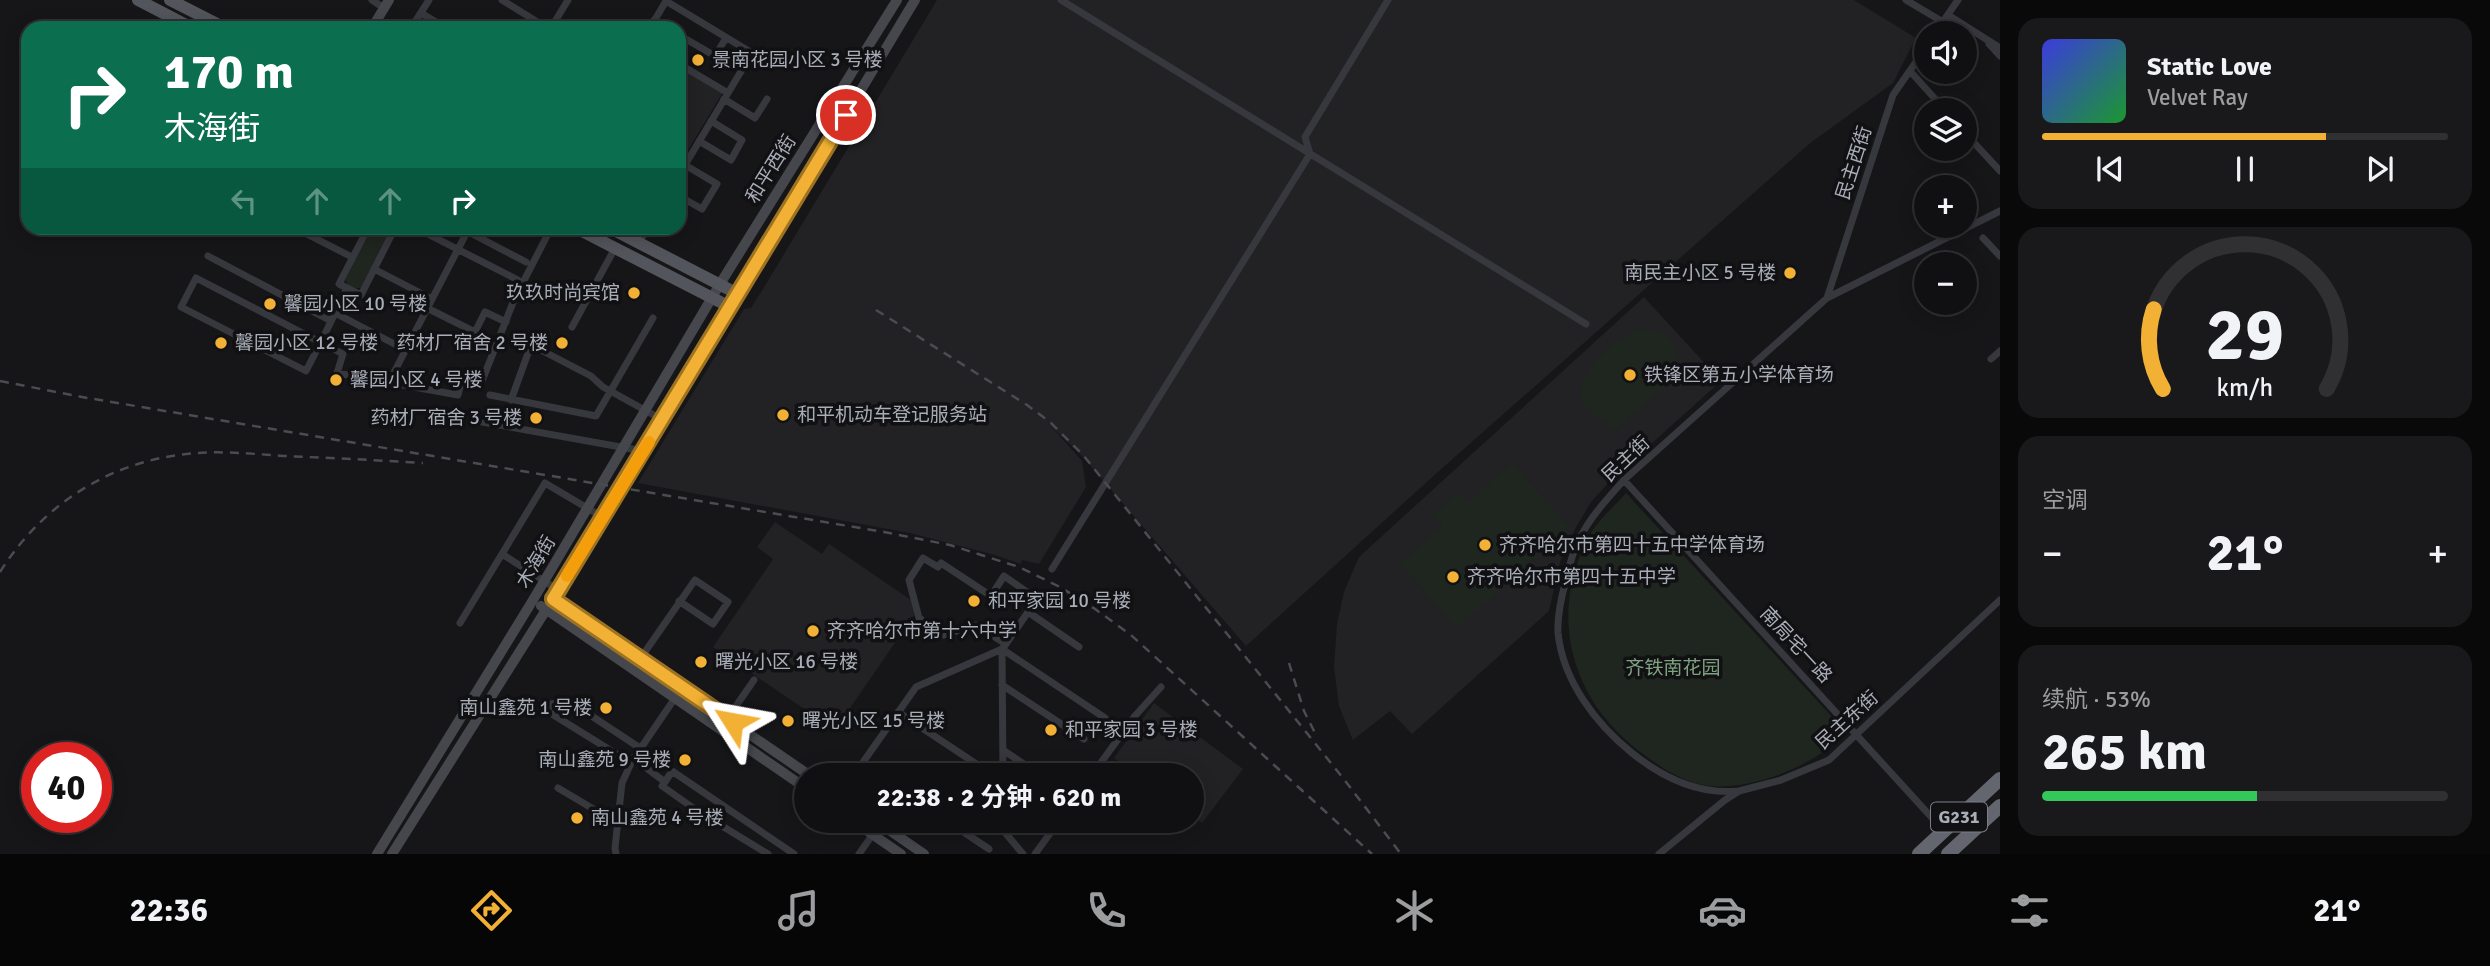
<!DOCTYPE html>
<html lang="zh">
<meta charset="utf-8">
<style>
body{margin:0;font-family:Signika,"Noto Sans SC",sans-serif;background:#19191b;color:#f1f3f6;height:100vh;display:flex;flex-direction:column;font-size:26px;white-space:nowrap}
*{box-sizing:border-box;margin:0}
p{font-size:23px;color:#9c9d9f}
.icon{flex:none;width:38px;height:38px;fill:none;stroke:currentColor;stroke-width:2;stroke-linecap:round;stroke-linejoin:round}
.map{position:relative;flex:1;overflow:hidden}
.details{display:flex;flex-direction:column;gap:18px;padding:18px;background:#09090a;width:490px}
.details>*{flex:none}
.hud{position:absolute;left:21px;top:21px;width:665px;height:214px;border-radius:21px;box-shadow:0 4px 18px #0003,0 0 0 2px #303032;background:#0b6e4f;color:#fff;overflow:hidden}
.tools{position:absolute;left:1914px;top:21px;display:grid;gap:14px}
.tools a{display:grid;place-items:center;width:63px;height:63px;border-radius:50%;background:#101012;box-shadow:0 4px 18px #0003,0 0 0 2px #303032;font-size:35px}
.speed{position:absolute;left:21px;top:742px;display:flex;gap:14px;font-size:35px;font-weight:700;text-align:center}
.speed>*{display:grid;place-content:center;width:91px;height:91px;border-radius:50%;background:#101012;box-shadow:0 4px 18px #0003,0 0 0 2px #303032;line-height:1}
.speed .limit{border:10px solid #d22;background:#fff;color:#111}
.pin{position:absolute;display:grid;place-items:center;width:60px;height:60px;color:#fff;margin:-30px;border:4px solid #fff;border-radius:50%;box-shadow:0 2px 7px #0007}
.me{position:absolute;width:77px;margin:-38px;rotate:304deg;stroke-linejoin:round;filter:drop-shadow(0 0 5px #0008)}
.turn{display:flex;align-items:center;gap:24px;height:147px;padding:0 28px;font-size:32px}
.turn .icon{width:91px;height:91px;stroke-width:2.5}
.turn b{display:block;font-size:49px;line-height:60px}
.lanes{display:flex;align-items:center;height:66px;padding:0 28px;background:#0003;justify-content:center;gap:35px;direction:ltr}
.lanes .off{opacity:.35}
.big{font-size:52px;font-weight:700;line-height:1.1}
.details .widget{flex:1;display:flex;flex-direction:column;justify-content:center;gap:10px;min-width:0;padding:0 24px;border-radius:21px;background:#19191b}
.details .dial{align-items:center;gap:0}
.dial svg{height:182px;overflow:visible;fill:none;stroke:#303032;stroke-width:7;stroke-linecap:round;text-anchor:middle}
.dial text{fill:#f1f3f6;stroke:none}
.song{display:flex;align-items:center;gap:21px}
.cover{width:84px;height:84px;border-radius:10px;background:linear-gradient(135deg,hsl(240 70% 55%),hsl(130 70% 35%))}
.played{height:7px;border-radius:4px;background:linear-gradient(90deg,#f2b134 70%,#303032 70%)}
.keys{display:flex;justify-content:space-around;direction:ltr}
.heat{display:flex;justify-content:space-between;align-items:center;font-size:38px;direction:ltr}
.charge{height:10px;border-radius:5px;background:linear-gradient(90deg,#34c759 53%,#303032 0)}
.trip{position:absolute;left:794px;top:763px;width:410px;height:70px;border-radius:35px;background:#101012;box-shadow:0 4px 18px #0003,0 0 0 2px #303032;font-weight:700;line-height:70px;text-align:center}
.menu{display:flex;height:112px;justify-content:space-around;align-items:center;background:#060607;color:#9c9d9f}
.menu .icon{width:49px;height:49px}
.menu .on{color:#f2b134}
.menu b{font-size:32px;color:#f1f3f6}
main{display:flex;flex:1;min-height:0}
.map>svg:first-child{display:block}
.built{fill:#222225}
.green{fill:#1e261f}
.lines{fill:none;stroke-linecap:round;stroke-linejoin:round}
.street{stroke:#37383d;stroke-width:7}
.secondary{stroke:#45474d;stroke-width:10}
.primary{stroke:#53555c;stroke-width:12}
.highway{stroke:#63666e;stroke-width:14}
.rail{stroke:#4a4c52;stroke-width:2.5;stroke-dasharray:9 7;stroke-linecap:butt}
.route-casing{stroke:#9d7322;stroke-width:18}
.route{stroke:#f2b134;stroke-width:12}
.slow{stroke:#f59e0b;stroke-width:12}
.poi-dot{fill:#f2b134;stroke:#111113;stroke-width:2.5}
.labels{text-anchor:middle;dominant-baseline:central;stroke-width:7;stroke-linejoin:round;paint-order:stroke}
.shield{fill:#111113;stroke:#7b7e86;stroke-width:2}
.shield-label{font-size:18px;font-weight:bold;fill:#a8adb8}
.poi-label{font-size:19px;fill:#a8adb8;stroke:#111113;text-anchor:start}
.street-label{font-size:19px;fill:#a8adb8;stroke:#111113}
.park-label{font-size:19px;fill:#7fa381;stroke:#111113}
</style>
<main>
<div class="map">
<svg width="2000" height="854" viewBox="0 0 2000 854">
<rect width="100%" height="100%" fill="#161618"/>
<path class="built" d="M937,0H1854L1916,38L1893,83L1809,144L1439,471L1246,646L1082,456L1051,426L1082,461L1086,487L1039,564L1022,560L1021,564L995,555L910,533L638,483L744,309L751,308L766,284Z
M679,67L723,92L679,165Z
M1644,297L1721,381L1611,480L1591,502L1575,529L1560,562L1549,611L1412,734L1390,711L1353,740L1339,706L1334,667L1337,624L1344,592L1359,557Z
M775,522L822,554L829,544L911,600L914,615L835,730L713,647L773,559L757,547Z
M1154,703L1243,769L1202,823L1192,815V775H1137L1114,758Z"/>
<path class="green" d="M372,228H391L361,288H351L345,280Z
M1639,329C1657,329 1672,334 1676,353C1678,360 1677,363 1683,369L1616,430C1606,419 1589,417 1583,402C1572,375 1617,337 1639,329Z
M1512,463L1569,526L1457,628L1400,564L1443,525L1434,514L1457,493L1467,503Z
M1626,493L1845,731C1839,737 1833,745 1826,750C1795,773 1734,795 1695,783C1675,777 1656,764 1639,751C1569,698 1547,611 1591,533C1599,519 1615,506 1626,493Z"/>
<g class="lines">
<path class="street" d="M372,0L384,8
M502,0L547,28
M1061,0L1586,324
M1906,0L1943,22
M421,13L446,28
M1948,15L2000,48
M654,20L668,28
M411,28L429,0
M551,28L568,0
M650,28L666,1L752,53L679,175
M1935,33L1958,0
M679,35L715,56L726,38
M1989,44L2000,56
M679,64L728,93
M1910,71L1945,110
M724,99L755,118L767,99
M1965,133L2000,171
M699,141L731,160L742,140L711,121
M679,196L702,209L717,184L685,165
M295,228L352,257
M368,228L339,284L361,295L395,228
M416,228L518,280
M461,228L526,262
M1983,238L2000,256
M639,242L648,228
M208,256L331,321
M374,269L432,299
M347,288C334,316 320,344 306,371L181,307L196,278L343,354L337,373L458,395L462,378L482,381L514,300L551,228
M1827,298L1893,95L1927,46
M427,308L475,332L485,312L506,322
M335,313L406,350
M572,327L615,248
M514,336L591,376L603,387L661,419
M1991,359L2000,351
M389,382L469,228
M490,395L596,416L653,318
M511,400L531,345
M482,422L643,451
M1624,480L1944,831
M502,554L558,590
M1052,569L1310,154L1305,137L1388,0
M1028,612L1079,647
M460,623L545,483L604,518
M1006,644L976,625L944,635L919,618L909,580L923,558L938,567L941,563L991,596L1004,576L1037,599L1006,644L1002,649L1105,718
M640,659L695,580L728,602L713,624L679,601
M1002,685L1084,739
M898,712L993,775
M727,719L754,680
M1003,750L1040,775
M633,758L665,782L672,771L794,854
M631,763L547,711L551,704L569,701L640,748
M862,764L879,775
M854,775L916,687L1002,649L1003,775
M1092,775L1134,717L1161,687
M665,782L662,786L699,812L768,854
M558,788L617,823
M1739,791C1699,795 1663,778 1632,753C1596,724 1563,681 1558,633C1557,615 1561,598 1566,580C1569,567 1572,553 1579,540C1589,518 1608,498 1624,480L1827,298L2000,211
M947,821L989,849
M1002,821V829L1023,854
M616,854L615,848L622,783L632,761L675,698
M859,854L873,834
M1035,854L1059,821
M1659,854L1725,800L1739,791L1781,780L1829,760L2000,600"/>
<path class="secondary" d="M372,28L389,0
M549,597L809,775
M541,606L807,789
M853,821L901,854
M876,821L924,854
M377,854L533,600L720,284L897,0
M392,854L604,518L915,0"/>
<path class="primary" d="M138,0L192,28
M170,0L225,28
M576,228L730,307
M610,228L738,294"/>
<path class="highway" d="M1919,854L2000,779
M1948,854L2000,806"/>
<path class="rail" d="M876,310L1027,405L1050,422L1083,455L1343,778L1401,854
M0,381L82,397L884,532L950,545L1019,567L1060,587L1095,609L1131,635L1372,854
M0,572C44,502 115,458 198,453C226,451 255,454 284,456C330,458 376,460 423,463
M1289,663L1304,711L1316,735"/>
</g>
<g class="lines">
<defs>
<path id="route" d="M733,722L553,599L846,115"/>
</defs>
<use href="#route" class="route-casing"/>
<use href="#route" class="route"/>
<path class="slow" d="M567,576L649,442"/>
</g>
<g class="poi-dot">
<circle cx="698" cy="60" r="7"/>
<circle cx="1790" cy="273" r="7"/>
<circle cx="634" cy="293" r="7"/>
<circle cx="270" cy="304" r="7"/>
<circle cx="221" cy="343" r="7"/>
<circle cx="562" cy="343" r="7"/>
<circle cx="1630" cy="375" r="7"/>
<circle cx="336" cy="380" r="7"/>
<circle cx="783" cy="415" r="7"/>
<circle cx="536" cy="418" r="7"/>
<circle cx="1485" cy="545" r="7"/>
<circle cx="1453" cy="577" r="7"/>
<circle cx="974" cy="601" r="7"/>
<circle cx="813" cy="631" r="7"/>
<circle cx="701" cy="662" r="7"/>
<circle cx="606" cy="708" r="7"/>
<circle cx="788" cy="721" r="7"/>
<circle cx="1051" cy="730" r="7"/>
<circle cx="685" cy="760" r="7"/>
<circle cx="577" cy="818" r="7"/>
</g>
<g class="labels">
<rect class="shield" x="1931" y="802.5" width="56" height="29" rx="5"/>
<g class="shield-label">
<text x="1959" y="817">G231</text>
</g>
<g class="poi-label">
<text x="712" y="60">景南花园小区 3 号楼</text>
<text x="1776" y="273" text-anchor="end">南民主小区 5 号楼</text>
<text x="620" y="293" text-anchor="end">玖玖时尚宾馆</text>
<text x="284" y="304">馨园小区 10 号楼</text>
<text x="235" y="343">馨园小区 12 号楼</text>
<text x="548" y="343" text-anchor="end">药材厂宿舍 2 号楼</text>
<text x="1644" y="375">铁锋区第五小学体育场</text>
<text x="350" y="380">馨园小区 4 号楼</text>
<text x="797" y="415">和平机动车登记服务站</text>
<text x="522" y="418" text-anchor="end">药材厂宿舍 3 号楼</text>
<text x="1499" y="545">齐齐哈尔市第四十五中学体育场</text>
<text x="1467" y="577">齐齐哈尔市第四十五中学</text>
<text x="988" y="601">和平家园 10 号楼</text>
<text x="827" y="631">齐齐哈尔市第十六中学</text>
<text x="715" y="662">曙光小区 16 号楼</text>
<text x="592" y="708" text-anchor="end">南山鑫苑 1 号楼</text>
<text x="802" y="721">曙光小区 15 号楼</text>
<text x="1065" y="730">和平家园 3 号楼</text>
<text x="671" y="760" text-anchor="end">南山鑫苑 9 号楼</text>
<text x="591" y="818">南山鑫苑 4 号楼</text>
</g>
<g class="street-label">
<text transform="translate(1854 163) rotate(-72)">民主西街</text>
<text transform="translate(771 169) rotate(-58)">和平西街</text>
<text transform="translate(1626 459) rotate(-43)">民主街</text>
<text transform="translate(536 562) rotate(-59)">木海街</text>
<text transform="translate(1796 645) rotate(47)">南局宅一路</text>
<text transform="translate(1847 720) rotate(-42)">民主东街</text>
</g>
<g class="park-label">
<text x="1673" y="668">齐铁南花园</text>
</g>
</g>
</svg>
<div class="tools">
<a><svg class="icon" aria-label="sound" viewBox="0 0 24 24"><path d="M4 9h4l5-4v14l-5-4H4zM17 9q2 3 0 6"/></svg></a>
<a><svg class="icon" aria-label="layers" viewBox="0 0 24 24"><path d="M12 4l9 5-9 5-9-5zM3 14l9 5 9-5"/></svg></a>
<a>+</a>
<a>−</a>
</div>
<div class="speed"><div class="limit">40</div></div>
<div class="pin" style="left:846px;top:115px;background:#d93025"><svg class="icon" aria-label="arrive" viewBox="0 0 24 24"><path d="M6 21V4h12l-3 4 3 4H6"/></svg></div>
<svg class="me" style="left:733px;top:722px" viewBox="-20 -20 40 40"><path d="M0-17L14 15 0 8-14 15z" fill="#f2b134" stroke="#fff" stroke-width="4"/></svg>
<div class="trip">22:38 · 2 分钟 · 620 m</div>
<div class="hud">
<div class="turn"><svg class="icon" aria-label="right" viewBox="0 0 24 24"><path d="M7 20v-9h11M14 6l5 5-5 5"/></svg><div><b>170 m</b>木海街</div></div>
<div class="lanes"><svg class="icon off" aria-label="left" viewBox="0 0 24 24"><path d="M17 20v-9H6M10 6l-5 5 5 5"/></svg><svg class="icon off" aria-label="ahead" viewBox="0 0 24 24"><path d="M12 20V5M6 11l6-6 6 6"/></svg><svg class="icon off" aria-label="ahead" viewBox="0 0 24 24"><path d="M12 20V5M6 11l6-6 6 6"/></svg><svg class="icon" aria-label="right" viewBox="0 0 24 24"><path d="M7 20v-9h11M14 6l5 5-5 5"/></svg></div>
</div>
</div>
<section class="details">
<div class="widget">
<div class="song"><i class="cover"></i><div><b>Static Love</b><p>Velvet Ray</p></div></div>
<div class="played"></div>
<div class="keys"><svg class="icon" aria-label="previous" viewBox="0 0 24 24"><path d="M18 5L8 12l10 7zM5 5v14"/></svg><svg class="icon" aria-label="pause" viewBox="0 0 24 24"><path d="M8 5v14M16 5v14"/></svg><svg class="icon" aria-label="next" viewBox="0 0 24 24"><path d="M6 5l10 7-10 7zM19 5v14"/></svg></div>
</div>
<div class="widget dial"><svg viewBox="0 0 100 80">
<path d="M14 69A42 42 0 1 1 86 69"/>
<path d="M14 69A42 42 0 0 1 10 34" stroke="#f2b134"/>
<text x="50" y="56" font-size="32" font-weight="700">29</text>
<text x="50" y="72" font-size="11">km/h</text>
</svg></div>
<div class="widget"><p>空调</p>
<div class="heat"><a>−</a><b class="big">21°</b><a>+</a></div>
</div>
<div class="widget"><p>续航 · 53%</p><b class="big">265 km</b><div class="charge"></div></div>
</section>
</main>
<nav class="menu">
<b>22:36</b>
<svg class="icon on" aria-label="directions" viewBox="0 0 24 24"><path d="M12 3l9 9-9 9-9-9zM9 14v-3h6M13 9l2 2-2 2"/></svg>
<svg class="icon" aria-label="music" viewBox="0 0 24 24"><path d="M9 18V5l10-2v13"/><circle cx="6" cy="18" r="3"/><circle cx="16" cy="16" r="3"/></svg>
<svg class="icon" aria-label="phone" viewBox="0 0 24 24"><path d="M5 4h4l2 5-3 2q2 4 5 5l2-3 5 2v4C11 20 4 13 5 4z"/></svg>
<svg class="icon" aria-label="climate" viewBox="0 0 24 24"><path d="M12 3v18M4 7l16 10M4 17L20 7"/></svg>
<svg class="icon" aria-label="car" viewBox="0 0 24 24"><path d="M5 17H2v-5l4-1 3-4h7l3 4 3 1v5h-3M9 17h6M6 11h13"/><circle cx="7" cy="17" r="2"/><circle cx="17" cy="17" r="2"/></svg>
<svg class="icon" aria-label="filters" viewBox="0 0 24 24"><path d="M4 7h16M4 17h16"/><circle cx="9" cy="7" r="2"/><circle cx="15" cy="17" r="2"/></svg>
<b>21°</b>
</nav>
